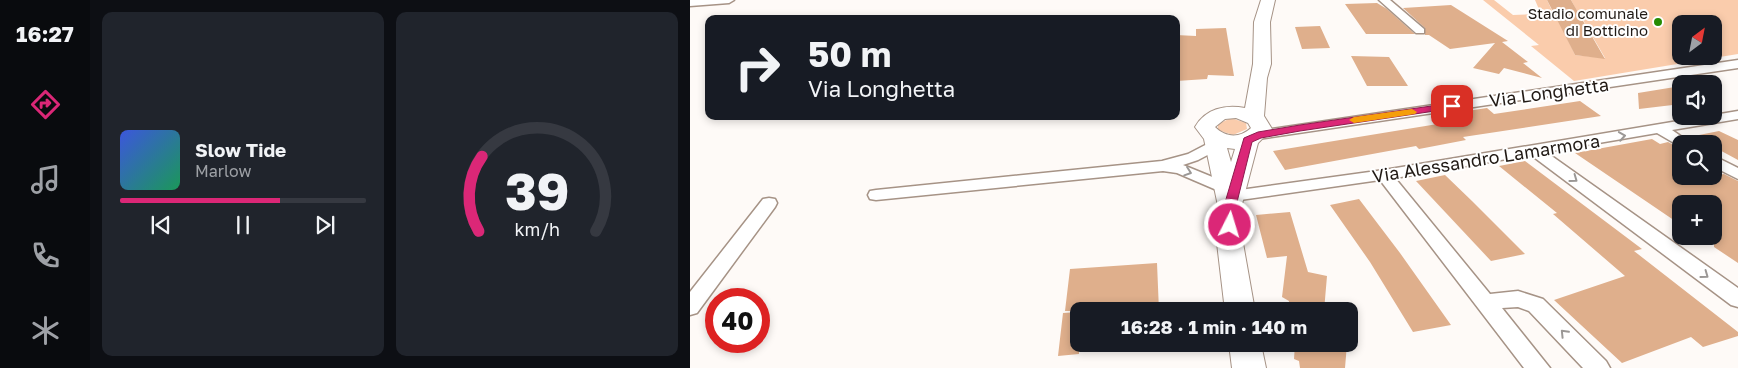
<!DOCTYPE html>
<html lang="it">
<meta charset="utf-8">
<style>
body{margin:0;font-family:"Golos Text",sans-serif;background:#20242c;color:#f1f3f6;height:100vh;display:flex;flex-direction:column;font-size:19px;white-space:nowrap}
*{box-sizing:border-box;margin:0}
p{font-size:16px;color:#9ea1a6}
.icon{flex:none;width:28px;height:28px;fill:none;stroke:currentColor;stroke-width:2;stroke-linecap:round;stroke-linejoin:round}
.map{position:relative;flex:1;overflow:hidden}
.panel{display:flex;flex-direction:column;gap:12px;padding:12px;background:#0d0f14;width:600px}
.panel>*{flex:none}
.guide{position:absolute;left:15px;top:15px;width:475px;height:105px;border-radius:10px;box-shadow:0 2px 8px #0003;background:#171b24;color:#f1f3f6;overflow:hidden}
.needle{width:32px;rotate:32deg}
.tools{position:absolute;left:982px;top:15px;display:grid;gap:10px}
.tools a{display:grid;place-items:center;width:50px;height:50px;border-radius:10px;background:#171b24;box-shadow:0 2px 8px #0003;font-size:25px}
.speed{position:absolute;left:15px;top:288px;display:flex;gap:10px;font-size:25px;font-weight:700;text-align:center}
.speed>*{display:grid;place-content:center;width:65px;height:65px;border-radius:50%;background:#171b24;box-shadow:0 2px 8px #0003;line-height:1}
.speed .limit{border:8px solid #d22;background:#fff;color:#111}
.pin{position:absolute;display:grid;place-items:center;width:42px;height:42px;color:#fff;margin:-21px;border-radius:10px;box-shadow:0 2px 8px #0006}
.me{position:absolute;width:55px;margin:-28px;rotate:5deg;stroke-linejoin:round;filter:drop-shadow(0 0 4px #0008)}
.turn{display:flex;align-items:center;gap:18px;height:105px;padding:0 20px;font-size:22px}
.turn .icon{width:65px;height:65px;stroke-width:2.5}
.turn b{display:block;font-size:35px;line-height:42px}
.panel .tile{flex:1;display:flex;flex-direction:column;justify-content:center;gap:8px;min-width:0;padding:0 18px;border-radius:10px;background:#20242c}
.panel .dial{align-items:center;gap:0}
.dial svg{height:130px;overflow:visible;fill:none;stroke:#363941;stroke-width:7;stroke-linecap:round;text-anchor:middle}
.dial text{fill:#f1f3f6;stroke:none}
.song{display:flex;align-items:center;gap:15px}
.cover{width:60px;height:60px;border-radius:8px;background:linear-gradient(135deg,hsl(230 70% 55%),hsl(150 70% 35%))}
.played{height:5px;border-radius:2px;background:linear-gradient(90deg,#db2777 65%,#363941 65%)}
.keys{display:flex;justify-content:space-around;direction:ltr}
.panel .tiles{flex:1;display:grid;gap:12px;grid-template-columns:repeat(2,1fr)}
.trip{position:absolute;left:380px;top:302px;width:288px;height:50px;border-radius:10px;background:#171b24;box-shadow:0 2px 8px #0003;font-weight:700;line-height:50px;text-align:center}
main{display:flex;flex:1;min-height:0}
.tabs{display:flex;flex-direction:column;width:90px;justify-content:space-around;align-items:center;background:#090b0e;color:#9ea1a6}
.tabs .icon{width:35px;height:35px}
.tabs .selected{color:#db2777}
.tabs b{font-size:22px;color:#f1f3f6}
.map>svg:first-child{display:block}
.green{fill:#faccac;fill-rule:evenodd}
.building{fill:#dfaf8c}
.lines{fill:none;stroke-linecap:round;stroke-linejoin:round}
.street-casing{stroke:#a69386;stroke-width:3}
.secondary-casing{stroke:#a69386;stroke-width:2}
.street{fill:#fff;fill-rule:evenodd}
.secondary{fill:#fff;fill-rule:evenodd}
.oneway{stroke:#9b9896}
.route{fill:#db2777;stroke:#8e194d}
.slow{fill:#f59e0b}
.poi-dot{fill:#268c04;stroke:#fff;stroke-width:2}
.labels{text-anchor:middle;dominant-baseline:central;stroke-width:4;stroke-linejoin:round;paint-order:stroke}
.far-poi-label{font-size:15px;fill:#211a15;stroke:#fff;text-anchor:end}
.street-label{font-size:18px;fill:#211a15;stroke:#fff}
</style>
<main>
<nav class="tabs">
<b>16:27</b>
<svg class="icon selected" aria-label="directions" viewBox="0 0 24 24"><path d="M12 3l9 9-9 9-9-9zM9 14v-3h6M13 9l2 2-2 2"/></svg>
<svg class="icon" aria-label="music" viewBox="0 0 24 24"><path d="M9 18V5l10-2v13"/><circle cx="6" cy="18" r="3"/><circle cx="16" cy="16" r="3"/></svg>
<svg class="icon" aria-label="phone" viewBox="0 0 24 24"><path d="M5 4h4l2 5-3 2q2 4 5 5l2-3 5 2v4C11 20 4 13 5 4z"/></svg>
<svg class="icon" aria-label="climate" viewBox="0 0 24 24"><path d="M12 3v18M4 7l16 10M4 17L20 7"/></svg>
</nav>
<section class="panel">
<div class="tiles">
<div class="tile">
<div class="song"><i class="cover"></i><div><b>Slow Tide</b><p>Marlow</p></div></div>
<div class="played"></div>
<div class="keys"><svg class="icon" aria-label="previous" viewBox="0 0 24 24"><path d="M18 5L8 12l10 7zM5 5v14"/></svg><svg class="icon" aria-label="pause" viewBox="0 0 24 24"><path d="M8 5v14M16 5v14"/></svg><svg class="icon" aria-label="next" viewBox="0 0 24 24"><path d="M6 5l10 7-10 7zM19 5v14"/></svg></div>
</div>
<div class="tile dial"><svg viewBox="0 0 100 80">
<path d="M14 69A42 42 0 1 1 86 69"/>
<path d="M14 69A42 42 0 0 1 16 23" stroke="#db2777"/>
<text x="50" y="56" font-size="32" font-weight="700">39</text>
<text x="50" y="72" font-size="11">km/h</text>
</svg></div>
</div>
</section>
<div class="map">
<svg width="1048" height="368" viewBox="0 0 1048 368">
<rect width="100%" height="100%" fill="#fefaf7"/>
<path class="green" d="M793,0H804L823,15L851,14L845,0H857L864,15L891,18L881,0H1048V54L884,81L841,46L849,45ZM867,18L893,20L915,58L885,55ZM991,24H1024V56H991Z
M541,118L556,123L557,129L543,135L528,130V124Z"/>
<path class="building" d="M857,0H881L915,59L885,55Z
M687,3L697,9L725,34H676L655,4Z
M761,5L818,41L812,42L838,62L833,63L852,78L814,68L809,74L783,68L805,43L760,49L739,35H735V28L713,8Z
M630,26L640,48L612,49L605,27Z
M536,28L544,76L518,75L517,79L486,81V35L506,36V29Z
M661,56L699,57L718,86H677Z
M991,86V104L949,109L948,93Z
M890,101L911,116L773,137L776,140L729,149L726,146L595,170L583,151L772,120L764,113L797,108L804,114Z
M1029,131L1048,140V160L1024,147V144H1018L1004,136Z
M962,139L970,144L978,142L991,149V182L1034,174L1048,181V263L1024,247V204H991V225L885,153Z
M835,161L952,249L944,251L1048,332V336L1013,347L1001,337L932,363L864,300L935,276L863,214L867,213L809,166Z
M755,175L782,201L835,254L801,261L726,181Z
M669,199L710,253L761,325L723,332L680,262L640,205Z
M600,212L618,272L637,276L634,311H598L599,301L592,297L597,256L577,258L566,215Z
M467,263L469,311H375L380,269Z
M389,312V354L368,356L373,313Z
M605,344H657L655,368H610L609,361L604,359Z"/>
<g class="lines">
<defs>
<path id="street" d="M0,0H44L39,3L0,6Z
M689,0H700L734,29V33H726Z
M1048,60V68L568,139L561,135L568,131Z
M1048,111V119L982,130L1002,144H991V147L967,133L856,152L1048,288V307L1041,305L841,155L705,178L800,294L828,291L853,299L916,361L920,368H893L839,311L828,307L812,308L860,368H834L690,180L543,201L537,200L536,194L487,173L473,171L186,200L180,199L178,195L180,191L186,190L472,161L498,154L521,142H531L533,145L531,148L508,160L493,165L542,185L543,191L694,170Z
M1024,156L1048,168V179L1024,167Z
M79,198L85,199L87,203L85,207L7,313L0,315V292L73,199Z"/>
<path id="secondary" d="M571,0H585L580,22L581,64L577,78L574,116L582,129L568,143L552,204L553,243L565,311H535L527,243L528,206L514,139L505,127C515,109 535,104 555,108L563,64L564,22ZM546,118L558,123L561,128C550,138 536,138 525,127L535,119ZM537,148L545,149L541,162Z
M539,344H571L576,368H542Z"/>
</defs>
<use href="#street" class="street-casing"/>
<use href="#secondary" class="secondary-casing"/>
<use href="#street" class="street"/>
<use href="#secondary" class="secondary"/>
</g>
<defs><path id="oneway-chevron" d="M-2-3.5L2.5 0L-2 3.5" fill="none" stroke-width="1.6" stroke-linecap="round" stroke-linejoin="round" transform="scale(1.25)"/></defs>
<g class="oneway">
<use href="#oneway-chevron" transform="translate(932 136) rotate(-9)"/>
<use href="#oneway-chevron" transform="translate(498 172) rotate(19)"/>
<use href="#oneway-chevron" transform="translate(884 179) rotate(36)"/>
<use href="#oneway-chevron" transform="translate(1015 275) rotate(36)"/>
<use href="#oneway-chevron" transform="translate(874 333) rotate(-134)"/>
</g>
<path class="route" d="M762,103L765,104V108L610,131L571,138L562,142L546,206V225L540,229L533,225L534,206L554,138L568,132L610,125Z"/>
<path class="slow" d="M722,109L727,112L725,114L664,123L659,120L664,117Z"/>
<circle class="poi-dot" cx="968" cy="22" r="5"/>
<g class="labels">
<g class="far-poi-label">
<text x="958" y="13">Stadio comunale<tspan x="958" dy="17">di Botticino</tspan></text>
</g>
<g class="street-label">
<text transform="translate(859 92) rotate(-8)">Via Longhetta</text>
<text transform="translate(796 158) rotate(-9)">Via Alessandro Lamarmora</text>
</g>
</g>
</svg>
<div class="tools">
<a><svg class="needle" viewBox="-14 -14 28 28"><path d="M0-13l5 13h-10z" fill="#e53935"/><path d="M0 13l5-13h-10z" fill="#9ea1a6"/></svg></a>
<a><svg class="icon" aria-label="sound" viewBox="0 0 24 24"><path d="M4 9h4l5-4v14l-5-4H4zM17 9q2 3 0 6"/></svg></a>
<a><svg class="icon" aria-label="search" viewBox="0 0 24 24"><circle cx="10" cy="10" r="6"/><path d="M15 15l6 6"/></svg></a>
<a>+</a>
</div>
<div class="speed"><div class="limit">40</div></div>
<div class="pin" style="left:762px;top:106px;background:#d93025"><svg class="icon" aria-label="arrive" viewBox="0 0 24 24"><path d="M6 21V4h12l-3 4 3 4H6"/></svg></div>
<svg class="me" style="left:540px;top:225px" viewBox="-20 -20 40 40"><circle r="17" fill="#db2777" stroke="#fff" stroke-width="3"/><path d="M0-11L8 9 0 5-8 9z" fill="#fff"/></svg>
<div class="trip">16:28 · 1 min · 140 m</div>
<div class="guide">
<div class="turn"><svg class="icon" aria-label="right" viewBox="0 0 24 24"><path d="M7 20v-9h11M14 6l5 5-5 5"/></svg><div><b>50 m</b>Via Longhetta</div></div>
</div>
</div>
</main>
